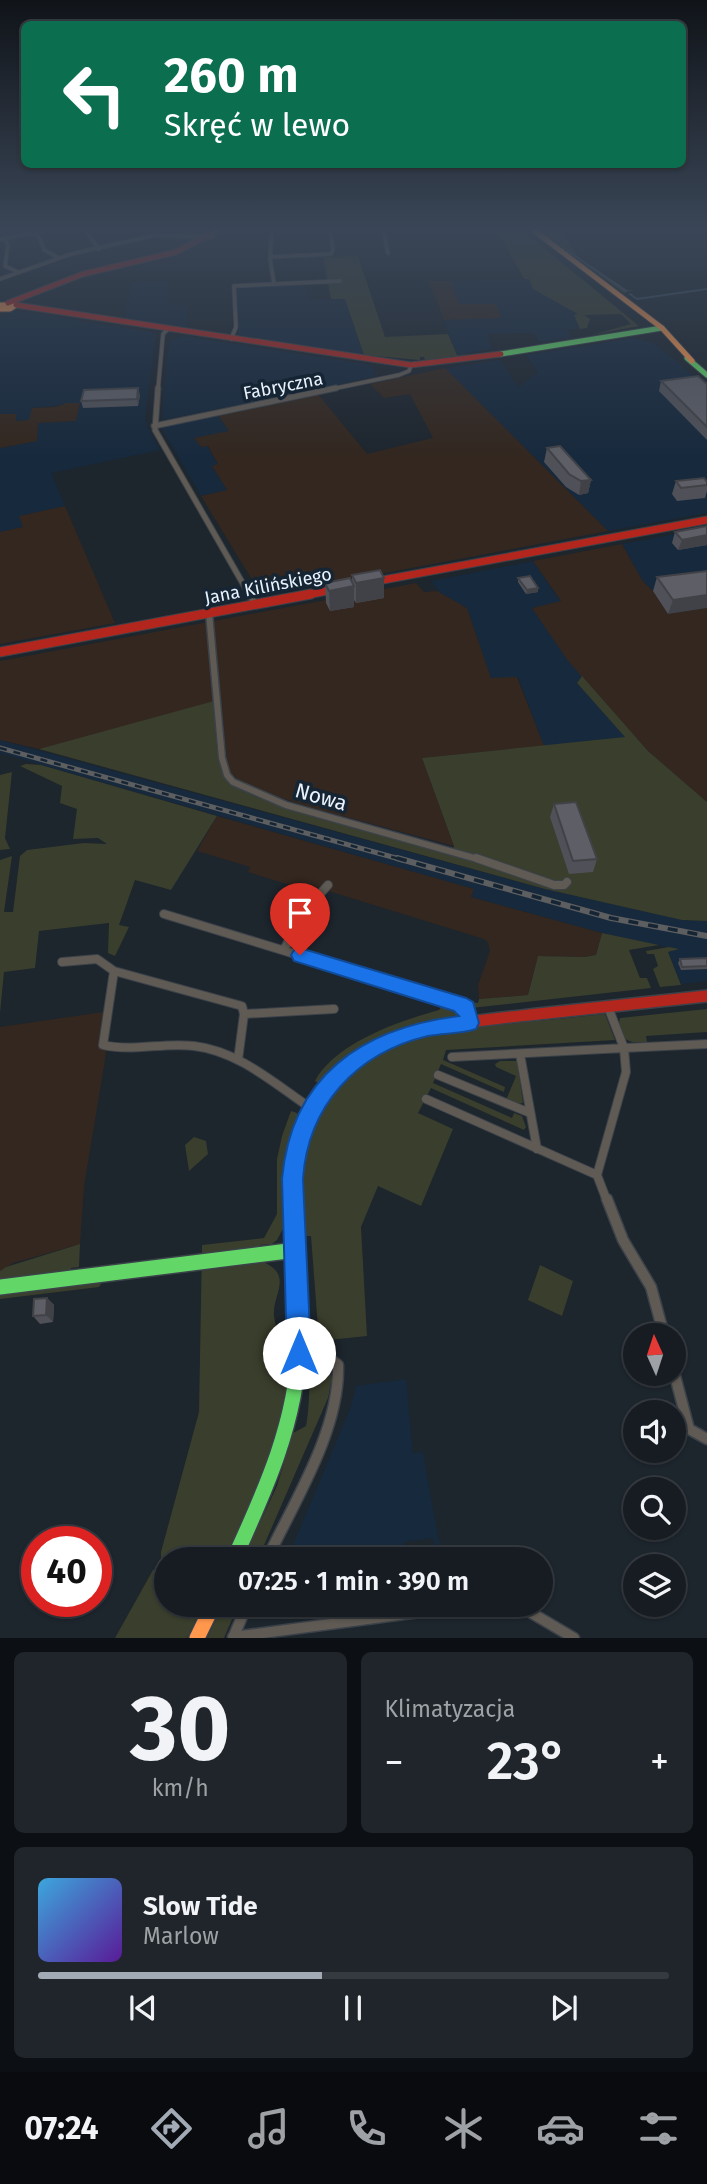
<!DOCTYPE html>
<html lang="pl">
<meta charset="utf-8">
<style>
body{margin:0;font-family:"Fira Sans",sans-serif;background:#1f252a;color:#f1f3f6;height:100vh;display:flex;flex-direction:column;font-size:26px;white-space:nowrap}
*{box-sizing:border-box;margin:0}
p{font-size:23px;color:#9ea1a5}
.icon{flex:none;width:38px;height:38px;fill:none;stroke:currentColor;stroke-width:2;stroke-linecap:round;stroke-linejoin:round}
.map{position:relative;height:1638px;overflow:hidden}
.drawer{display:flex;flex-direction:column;gap:14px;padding:14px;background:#0c0f13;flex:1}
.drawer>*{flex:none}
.hud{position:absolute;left:21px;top:21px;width:665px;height:147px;border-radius:10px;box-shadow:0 2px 5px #0004,0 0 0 2px #353a40;background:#0b6e4f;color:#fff;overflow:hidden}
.needle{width:46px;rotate:357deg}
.buttons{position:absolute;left:623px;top:1323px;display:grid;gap:14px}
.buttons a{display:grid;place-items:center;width:63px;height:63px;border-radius:50%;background:#161c22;box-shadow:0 2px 5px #0004,0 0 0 2px #353a40;font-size:35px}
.speed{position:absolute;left:21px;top:1526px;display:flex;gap:14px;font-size:35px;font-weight:700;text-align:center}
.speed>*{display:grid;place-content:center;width:91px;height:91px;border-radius:50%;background:#161c22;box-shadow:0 2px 5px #0004,0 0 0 2px #353a40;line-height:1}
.speed .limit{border:10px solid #d22;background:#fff;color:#111}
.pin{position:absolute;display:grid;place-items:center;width:60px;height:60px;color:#fff;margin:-72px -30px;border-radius:50% 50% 50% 0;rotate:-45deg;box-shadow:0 0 7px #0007}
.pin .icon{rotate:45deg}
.me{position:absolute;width:77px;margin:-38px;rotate:0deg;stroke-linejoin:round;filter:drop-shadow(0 0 5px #0008)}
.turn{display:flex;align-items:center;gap:24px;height:147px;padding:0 28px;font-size:32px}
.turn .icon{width:91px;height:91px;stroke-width:2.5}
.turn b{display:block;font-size:49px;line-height:60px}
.big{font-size:52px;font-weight:600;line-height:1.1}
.drawer .widget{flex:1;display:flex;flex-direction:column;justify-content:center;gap:10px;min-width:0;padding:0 24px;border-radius:10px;background:#1f252a}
.drawer .dial{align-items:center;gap:0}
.dial b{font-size:91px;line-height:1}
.song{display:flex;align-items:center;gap:21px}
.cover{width:84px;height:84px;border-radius:10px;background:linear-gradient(135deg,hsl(200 70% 55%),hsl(270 70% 35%))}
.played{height:7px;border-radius:4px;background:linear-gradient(90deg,#a2abb5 45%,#353a40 45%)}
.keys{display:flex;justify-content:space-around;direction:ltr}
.heat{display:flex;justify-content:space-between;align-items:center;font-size:38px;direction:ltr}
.drawer .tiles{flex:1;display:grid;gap:14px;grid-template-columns:1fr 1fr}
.widget:last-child{grid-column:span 2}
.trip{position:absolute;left:154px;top:1547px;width:399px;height:70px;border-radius:35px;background:#161c22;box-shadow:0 2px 5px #0004,0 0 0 2px #353a40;font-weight:600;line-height:70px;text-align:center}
.menu{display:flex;height:112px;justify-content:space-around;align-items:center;background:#090b0e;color:#9ea1a5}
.menu .icon{width:49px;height:49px}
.menu .selected{color:#a2abb5}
.menu b{font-size:32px;color:#f1f3f6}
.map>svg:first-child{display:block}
.built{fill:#17293c}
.industrial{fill:#33271f}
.green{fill:#3a3e2c}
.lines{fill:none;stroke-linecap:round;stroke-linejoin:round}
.stream{stroke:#394f61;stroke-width:2}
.street-far4-casing{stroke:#3b4249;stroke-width:5}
.street-far3-casing{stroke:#3b4249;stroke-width:7}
.street-far2-casing{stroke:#3b4249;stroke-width:9}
.street-far1-casing{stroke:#3b4249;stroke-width:10}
.street-casing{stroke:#3b4249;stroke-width:13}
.fast-far2-casing{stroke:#3b4249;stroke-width:7}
.fast-far1-casing{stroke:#3b4249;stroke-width:14}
.fast-casing{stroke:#3b4249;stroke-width:18}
.slow-far1-casing{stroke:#3b4249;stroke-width:7}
.slow-casing{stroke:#3b4249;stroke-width:18}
.jam-far3-casing{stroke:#3b4249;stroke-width:7}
.jam-far2-casing{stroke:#3b4249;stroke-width:9}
.jam-far1-casing{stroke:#3b4249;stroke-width:11}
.jam-casing{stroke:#3b4249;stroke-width:14}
.street-far4{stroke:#605a54;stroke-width:3.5}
.street-far3{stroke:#605a54;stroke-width:5}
.street-far2{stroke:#605a54;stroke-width:6}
.street-far1{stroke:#605a54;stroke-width:8}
.street{stroke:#605a54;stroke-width:10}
.fast-far2{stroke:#63d668;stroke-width:5}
.fast-far1{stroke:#63d668;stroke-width:11}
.fast{stroke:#63d668;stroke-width:15}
.slow-far1{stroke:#ff974d;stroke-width:5}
.slow{stroke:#ff974d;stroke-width:15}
.jam-far3{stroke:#b3261e;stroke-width:5}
.jam-far2{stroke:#b3261e;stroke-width:7}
.jam-far1{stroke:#b3261e;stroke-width:9}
.jam{stroke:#b3261e;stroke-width:11}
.rail-far1-casing{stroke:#5d5e60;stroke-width:5}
.rail-casing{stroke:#5d5e60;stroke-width:6}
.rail-far1{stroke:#162534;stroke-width:2.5;stroke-dasharray:7;stroke-linecap:butt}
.rail{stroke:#162534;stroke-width:3.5;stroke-dasharray:10;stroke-linecap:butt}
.wall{fill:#505158}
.shaded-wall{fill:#414247}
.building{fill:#5d5e66;stroke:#414247;stroke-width:2}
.route{fill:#1a73e8;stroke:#114b97;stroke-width:2}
.labels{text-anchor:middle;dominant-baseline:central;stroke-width:7;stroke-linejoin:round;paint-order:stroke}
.far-street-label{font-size:18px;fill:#e9f3fe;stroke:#162534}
.street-label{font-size:21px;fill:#e9f3fe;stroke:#162534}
</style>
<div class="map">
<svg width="707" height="1638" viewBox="0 0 707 1638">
<rect width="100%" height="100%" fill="#1d252d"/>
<path class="built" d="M529,279L580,315H574L580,329H568L571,338L539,342L534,333L487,334L492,349L457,355L444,320L501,318L495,304L459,305L451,281Z
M168,281V305H188L187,327L125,318L131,283Z
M304,284L308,300L345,299L364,355L239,335L235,287Z
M17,311L156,333L145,417L148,428L160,450L51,473L65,506L20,516L23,527L0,532V448L37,441L38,423L76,421L80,403L32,408L30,420L16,421V414H0V318Z
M183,336L371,365L376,376L237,408L236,405L162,420L168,351L171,340Z
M634,338L651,342L678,362L707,389V513L608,531L445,368L500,360L518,387L538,372L526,355Z
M218,415L229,431L195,438L201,447L207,446L218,464L212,466L227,490L201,496L161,427Z
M707,528V608L668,614L653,591L642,580L622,544Z
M533,561L561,602L532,608L582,676L577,683L626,737L544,746L518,677L491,679L467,608L442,596L431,581Z
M0,740L545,889L682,920L707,921V961L681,970L707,969V981L681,984L668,952L677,949L602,933L471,897L473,889L0,753Z
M406,1379L413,1453L423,1452L442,1559H436L433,1538L404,1542L405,1559H287L351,1406L356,1386Z"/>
<path class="industrial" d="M429,281H451L459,304H496L501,318L444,320Z
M445,368L608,531L262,596L201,496L227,490L212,466L218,464L208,446L201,447L194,438L229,431L218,415L318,394L367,454L433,438L410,394L384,398L370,384Z
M66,403H80L76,421L38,423L37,441L0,448V414H16V421L29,420L32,408L56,407Z
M65,506L115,623L0,644V532L23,527L19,516Z
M622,544L642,580L653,591L668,614L707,608V802L648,751L568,661L532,608L561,601L533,561Z
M416,583L424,592L437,591L467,608L491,678L517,677L544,746L422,758L454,846L309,807L243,785L228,770L221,700L39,749L0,740V661Z
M217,816L474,889L471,897L602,933L596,955L585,957L538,956L528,995L479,999L478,985L490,951L488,942L484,939L299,882L296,887L248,872L250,867L197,851Z
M110,1011L105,1060L84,1186L80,1244L13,1263L0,1271V1027Z"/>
<path class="green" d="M496,229H521L639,326L592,335L631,324L621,314L584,315L590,319L587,328L580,329L574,315L578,314L533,289L529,279H524Z
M537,229H560L578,257L627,290H633L624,293Z
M358,256L385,337L448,334L457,355L472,354L425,360L424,357H420V360L364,355L345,299H331L323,257Z
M582,676L648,751L707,802V921L682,920L545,889L39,749L214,701C216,720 214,766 227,780C248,805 412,842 452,853L454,846L422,758L625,737L577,683Z
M26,764L41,765L217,816L171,890L135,880L119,925L129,927L115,956L108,953L109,923L39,931L35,968L4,972L0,1013V860L12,856L4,912H13L20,856L27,850L84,843L107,844L98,838L73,839L77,809L60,803L62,786L20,766Z
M12,772L5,838L10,849L0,850V775Z
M602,933L659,945L629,950L640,978H647L651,988L471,1008V1002L478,1003L479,999L528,995L538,956L585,957L596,955Z
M669,947L679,949L668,952L681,985L660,987L653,969L658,966L654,954H647L646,951Z
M444,1004L458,1007L461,1015L456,1018C401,1026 358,1043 321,1085L315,1081C335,1043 399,1021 439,1010Z
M707,1009V1032L646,1036L647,1042H632L625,1039L619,1023L620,1018Z
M605,1014L615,1040L446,1050L443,1060L505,1087L504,1092L441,1064L433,1083L512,1118L514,1113L522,1116L526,1127L524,1130L431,1088L418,1113L453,1129L421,1206L378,1186L361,1227L367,1336L319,1341L311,1236H302C301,1208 297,1179 303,1151C305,1141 311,1130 315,1121C349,1043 423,1033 498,1025C534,1021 570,1018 605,1014Z
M500,1061H517L523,1103L517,1104L506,1100L516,1076L496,1067L495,1064Z
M291,1111L297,1113L298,1123L292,1127L286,1174L287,1221L277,1240L272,1244L260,1245L261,1261C295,1275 272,1294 274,1316C276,1335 290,1354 290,1372C290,1381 287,1391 286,1399C275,1456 249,1507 225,1559H166V1605H203L187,1638H115L153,1570L161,1568V1552L199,1412L202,1245L264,1238L277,1214V1159L282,1136Z
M194,1137L206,1141L208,1154L189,1171L185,1145Z
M80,1244L79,1267L71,1268V1272L0,1280V1271L6,1267Z
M540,1265L573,1281L562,1316L528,1300Z
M103,1281L99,1287L0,1299V1294Z
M321,1364L325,1365L332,1377L328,1398L258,1559H243L277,1486L293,1433L306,1426C310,1405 308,1388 312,1368Z
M223,1605H238L224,1638H207Z"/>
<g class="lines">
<path class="stream" d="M568,251L626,291
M630,294L637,299L707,289"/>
<defs>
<path id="street-far4" d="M84,229L99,249
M272,229L270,259L274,283
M383,229L388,253
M32,231L40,238L44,250L59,258
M4,238L8,245L5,266L18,272
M0,239L53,229
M270,257L331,254L333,250L330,229
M0,279L71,254L156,235L212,237
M231,339L236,327L234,286L340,281
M158,390L163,334L168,329
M327,390L399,375L409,371L411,365"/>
<path id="street-far3" d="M158,388L155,430L250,596
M154,426L336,388"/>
<path id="street-far2" d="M249,594L255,604
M209,613L222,758L227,775L233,782L286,805L481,860"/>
<path id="street-far1" d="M476,858L554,885H564L567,882
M164,914L459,1004L466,1008L469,1023
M284,950L301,915L328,885
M62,962L97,959L114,971L103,1045C133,1052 164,1042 194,1046C239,1051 276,1085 312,1109
M114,971L242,1006L244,1014L238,1060
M244,1014L334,1009
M520,1054L537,1149
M452,1057L624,1048L608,1007
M438,1075L530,1113
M426,1099L597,1175
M607,1201L597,1175L626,1072L624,1048L707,1044"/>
<path id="street" d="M607,1199L623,1240L651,1287L664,1335
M674,1372L689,1429L707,1439
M267,1559C294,1502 340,1430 338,1365L328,1357L299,1354
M518,1605L574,1638
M233,1637L472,1605
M233,1638L247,1605"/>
<path id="fast-far2" d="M501,354L662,328
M687,358L707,375"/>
<path id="fast-far1" d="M292,1201L293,1174"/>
<path id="fast" d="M0,1287L296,1250
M234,1559C265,1491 297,1421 299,1344C300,1296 293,1247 292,1199"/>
<path id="slow-far1" d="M532,229L662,328L692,361
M0,305H16L10,309H0"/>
<path id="slow" d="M197,1638L213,1605"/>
<path id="jam-far3" d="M8,303L83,274L176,252L221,229
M16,305L411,365L501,354"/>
<path id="jam-far2" d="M372,582L707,520
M302,596L337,589"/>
<path id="jam-far1" d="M0,652L311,594"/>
<path id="jam" d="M293,1174C316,1033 419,1027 538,1014C594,1008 651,1002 707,996"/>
</defs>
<use href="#street-far4" class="street-far4-casing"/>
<use href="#street-far3" class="street-far3-casing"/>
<use href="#street-far2" class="street-far2-casing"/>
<use href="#street-far1" class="street-far1-casing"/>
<use href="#street" class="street-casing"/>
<use href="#fast-far2" class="fast-far2-casing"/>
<use href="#fast-far1" class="fast-far1-casing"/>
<use href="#fast" class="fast-casing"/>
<use href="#slow-far1" class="slow-far1-casing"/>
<use href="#slow" class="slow-casing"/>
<use href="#jam-far3" class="jam-far3-casing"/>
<use href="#jam-far2" class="jam-far2-casing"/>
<use href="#jam-far1" class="jam-far1-casing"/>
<use href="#jam" class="jam-casing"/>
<use href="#street-far4" class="street-far4"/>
<use href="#street-far3" class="street-far3"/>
<use href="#street-far2" class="street-far2"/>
<use href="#street-far1" class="street-far1"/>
<use href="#street" class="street"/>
<use href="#fast-far2" class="fast-far2"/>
<use href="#fast-far1" class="fast-far1"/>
<use href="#fast" class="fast"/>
<use href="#slow-far1" class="slow-far1"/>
<use href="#slow" class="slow"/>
<use href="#jam-far3" class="jam-far3"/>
<use href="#jam-far2" class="jam-far2"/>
<use href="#jam-far1" class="jam-far1"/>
<use href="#jam" class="jam"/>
<defs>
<path id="rail-far1" d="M0,748L403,860"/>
<path id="rail" d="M397,858L611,918L707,936"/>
</defs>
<use href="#rail-far1" class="rail-far1-casing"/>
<use href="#rail" class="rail-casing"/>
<use href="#rail-far1" class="rail-far1"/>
<use href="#rail" class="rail"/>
</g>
<path class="wall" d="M661,381L707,384V440L659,391Z
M140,395L138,406L83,408L81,401Z
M547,448L591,480L588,493L579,495L566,487L544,462Z
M676,481L707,482V491L705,498L677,501L672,494Z
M707,526V545L678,550L672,543L675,532Z
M707,571L668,614L653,591L657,577Z
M352,575L384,598L356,603L354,600V607L330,611L326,603L325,583L352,582Z
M518,578L538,588V592L526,594L518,582Z
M554,804L597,859L593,872L569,874L550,817Z
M707,958V969L681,970L678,963L680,959Z
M47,1298L54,1305L53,1322L40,1324L33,1316Z"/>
<path class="shaded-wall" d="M138,388L140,395L138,406L137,399Z
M591,480L588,493L579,495L581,481Z
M707,535V545L678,550L682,540Z
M384,578V598L356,603V583Z
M354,586V607L330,611L329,591Z
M538,588V592L526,594L527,590Z
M707,595V608L668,614L673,600Z
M47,1298L54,1305L53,1322L46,1315Z"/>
<path class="building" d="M698,376L707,384V427L661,381Z
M138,388L137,399L81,401L84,390Z
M560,446L591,480L581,481L569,474L547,448Z
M704,478L707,482V485L681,488L676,481Z
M707,526V535L682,540L675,532Z
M380,570L384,578L356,583L352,575Z
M707,571V595L673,600L657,577Z
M530,576L538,588L527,590L518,578Z
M350,578L354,586L329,591L325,583Z
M576,802L597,859L573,861L554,804Z
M707,958V966L682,967L680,959Z
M47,1298L46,1315L33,1316L34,1299Z"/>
<linearGradient id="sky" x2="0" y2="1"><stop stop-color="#101419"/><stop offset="0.5" stop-color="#3a4657"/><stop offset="1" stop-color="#3a4657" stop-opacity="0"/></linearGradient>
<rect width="707" height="459" fill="url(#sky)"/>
<path class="route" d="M300,948L466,998L473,1002L479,1023L476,1029C461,1034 444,1033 428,1036C356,1053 308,1106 303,1179L311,1353L307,1362L299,1365L291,1362L287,1353L282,1179C291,1076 362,1028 459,1016L454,1011L294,961L291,955L294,950Z"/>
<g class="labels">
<g class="far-street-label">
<text transform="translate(283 386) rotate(-11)">Fabryczna</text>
<text transform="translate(268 586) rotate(-11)">Jana Kilińskiego</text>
</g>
<g class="street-label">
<text transform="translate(321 797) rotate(16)">Nowa</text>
</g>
</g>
</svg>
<div class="buttons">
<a><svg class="needle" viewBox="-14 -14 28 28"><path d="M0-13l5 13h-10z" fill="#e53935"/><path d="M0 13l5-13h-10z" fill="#9ea1a5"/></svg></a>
<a><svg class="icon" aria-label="sound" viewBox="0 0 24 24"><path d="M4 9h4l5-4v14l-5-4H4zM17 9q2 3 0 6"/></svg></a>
<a><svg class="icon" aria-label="search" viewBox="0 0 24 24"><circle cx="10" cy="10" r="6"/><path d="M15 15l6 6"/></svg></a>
<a><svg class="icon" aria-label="layers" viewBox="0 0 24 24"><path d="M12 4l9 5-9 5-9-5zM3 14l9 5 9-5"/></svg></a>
</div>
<div class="speed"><div class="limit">40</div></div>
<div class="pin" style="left:300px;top:955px;background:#d93025"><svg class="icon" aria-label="arrive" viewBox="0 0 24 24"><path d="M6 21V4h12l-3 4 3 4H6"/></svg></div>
<svg class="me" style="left:299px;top:1353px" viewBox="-20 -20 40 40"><circle r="19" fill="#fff"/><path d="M0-13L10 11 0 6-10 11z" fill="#1a73e8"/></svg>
<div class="trip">07:25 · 1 min · 390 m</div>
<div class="hud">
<div class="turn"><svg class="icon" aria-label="left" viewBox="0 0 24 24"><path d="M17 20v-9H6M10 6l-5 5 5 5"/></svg><div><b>260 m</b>Skręć w lewo</div></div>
</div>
</div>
<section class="drawer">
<div class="tiles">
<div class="widget dial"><b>30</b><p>km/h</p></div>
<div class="widget"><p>Klimatyzacja</p>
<div class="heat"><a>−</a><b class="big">23°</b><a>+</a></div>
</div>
<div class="widget">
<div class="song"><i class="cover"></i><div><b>Slow Tide</b><p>Marlow</p></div></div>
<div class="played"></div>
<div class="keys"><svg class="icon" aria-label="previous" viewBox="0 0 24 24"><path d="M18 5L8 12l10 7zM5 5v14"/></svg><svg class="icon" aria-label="pause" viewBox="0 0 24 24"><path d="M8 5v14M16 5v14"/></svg><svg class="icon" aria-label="next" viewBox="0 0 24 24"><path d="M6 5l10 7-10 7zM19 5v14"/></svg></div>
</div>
</div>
</section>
<nav class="menu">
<b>07:24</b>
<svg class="icon selected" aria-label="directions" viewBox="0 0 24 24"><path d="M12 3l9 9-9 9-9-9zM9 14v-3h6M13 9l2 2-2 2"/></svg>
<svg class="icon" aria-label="music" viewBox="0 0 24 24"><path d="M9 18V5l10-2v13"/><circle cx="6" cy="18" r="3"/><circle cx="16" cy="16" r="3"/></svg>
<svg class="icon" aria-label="phone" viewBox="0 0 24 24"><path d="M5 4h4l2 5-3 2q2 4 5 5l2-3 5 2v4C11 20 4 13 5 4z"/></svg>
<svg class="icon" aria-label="climate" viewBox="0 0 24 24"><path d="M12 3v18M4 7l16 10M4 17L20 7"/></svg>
<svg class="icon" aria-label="car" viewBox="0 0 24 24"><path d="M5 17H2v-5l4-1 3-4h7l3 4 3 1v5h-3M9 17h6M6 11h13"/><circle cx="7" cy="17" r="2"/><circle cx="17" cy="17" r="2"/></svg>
<svg class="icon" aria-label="filters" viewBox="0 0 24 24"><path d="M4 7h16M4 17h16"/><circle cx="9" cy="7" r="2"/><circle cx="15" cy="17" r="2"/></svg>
</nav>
